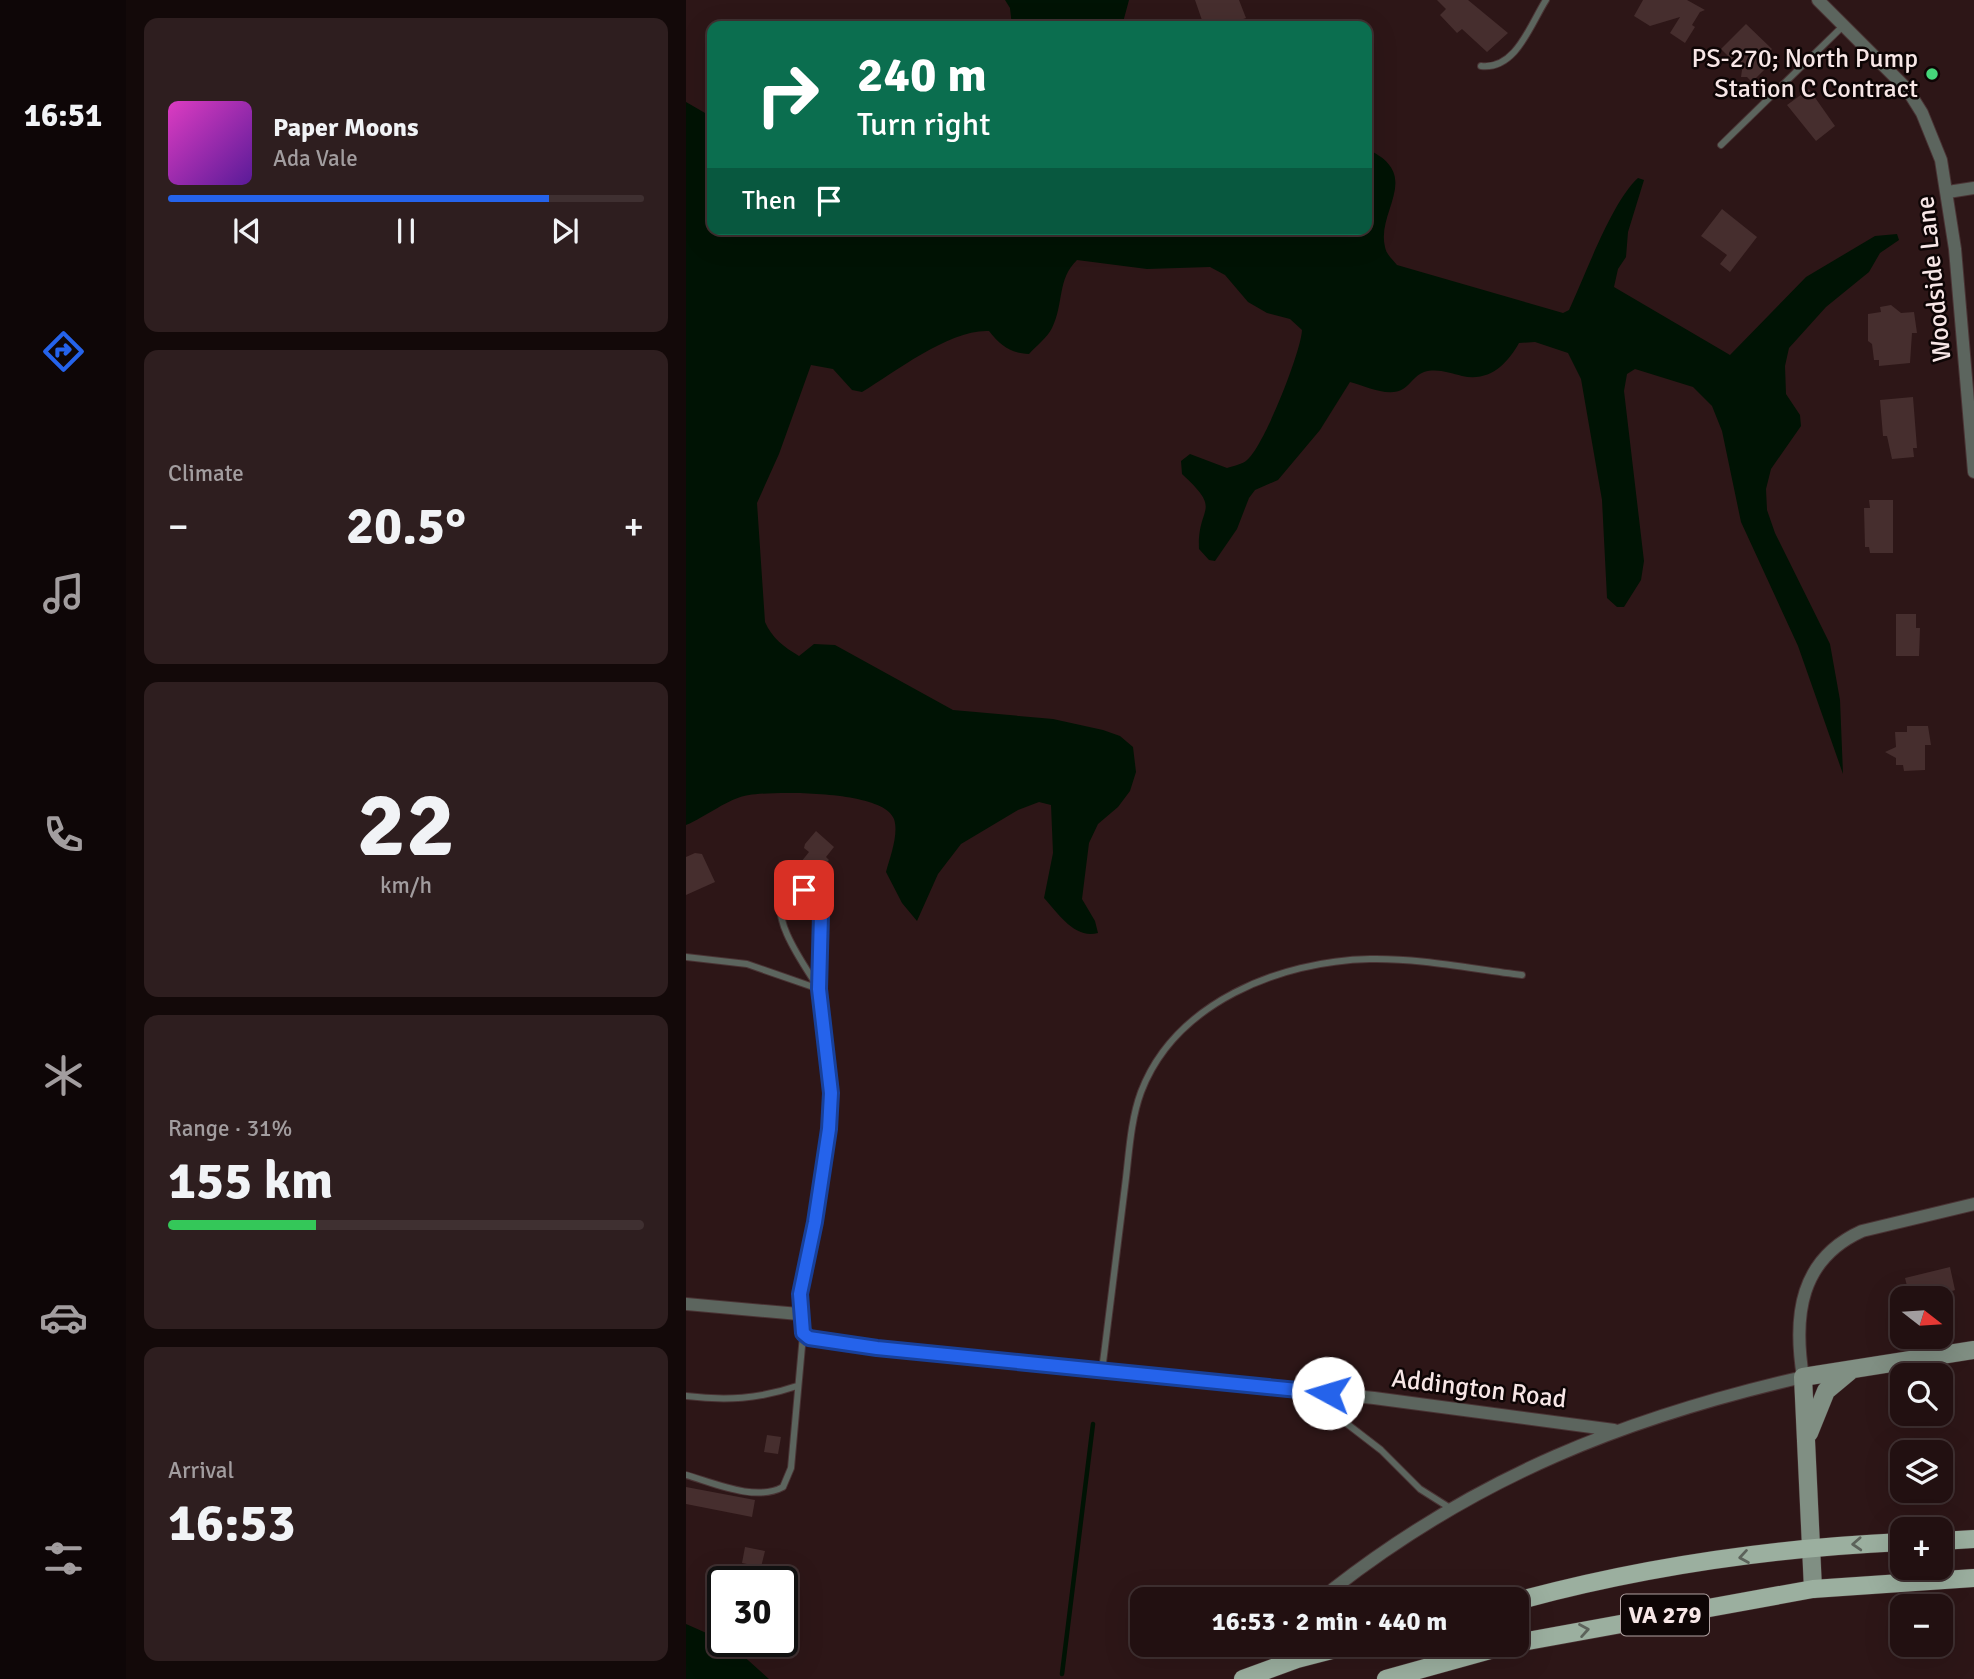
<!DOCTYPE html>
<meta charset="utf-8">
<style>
body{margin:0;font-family:Signika,sans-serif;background:#2e1e1f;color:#f1f3f6;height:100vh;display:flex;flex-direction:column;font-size:26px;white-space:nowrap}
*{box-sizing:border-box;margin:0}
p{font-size:23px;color:#a29d9f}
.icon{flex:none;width:38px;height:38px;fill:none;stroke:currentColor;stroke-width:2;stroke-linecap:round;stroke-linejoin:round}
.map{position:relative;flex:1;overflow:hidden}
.panel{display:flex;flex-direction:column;gap:18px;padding:18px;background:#130909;width:560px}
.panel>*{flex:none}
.top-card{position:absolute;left:21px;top:21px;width:665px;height:214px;border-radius:14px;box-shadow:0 7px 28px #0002,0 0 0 2px #3f3031;background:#0b6e4f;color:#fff;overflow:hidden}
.needle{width:46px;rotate:107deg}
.fabs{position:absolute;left:1204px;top:1286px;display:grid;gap:14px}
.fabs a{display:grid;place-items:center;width:63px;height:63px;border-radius:14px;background:#221011;box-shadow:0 7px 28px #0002,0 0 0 2px #3f3031;font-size:35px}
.speed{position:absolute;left:21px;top:1566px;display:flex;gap:14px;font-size:35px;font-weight:700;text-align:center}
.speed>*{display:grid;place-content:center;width:91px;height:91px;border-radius:50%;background:#221011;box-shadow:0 7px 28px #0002,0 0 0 2px #3f3031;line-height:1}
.speed .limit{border:4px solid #111;border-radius:10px;background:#fff;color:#111}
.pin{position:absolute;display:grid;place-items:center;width:60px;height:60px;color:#fff;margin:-30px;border-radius:14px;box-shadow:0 4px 10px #0006}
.me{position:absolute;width:77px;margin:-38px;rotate:276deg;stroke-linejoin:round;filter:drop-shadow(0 0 5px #0008)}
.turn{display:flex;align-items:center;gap:24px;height:147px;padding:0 35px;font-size:32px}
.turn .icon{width:91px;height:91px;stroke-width:2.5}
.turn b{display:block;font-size:49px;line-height:60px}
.then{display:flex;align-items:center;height:66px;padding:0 35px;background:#0003;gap:14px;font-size:26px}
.big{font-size:52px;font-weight:700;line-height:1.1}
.panel .tile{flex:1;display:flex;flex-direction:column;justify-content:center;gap:10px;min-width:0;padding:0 24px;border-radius:14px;background:#2e1e1f}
.panel .dial{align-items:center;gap:0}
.dial b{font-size:91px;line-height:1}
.song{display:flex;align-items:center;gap:21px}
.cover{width:84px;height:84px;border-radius:10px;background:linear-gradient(135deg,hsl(310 70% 55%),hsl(270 70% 35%))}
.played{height:7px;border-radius:4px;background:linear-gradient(90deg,#2563eb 80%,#3f3031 80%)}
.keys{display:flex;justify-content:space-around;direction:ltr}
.heat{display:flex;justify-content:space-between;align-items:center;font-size:38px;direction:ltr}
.charge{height:10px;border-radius:5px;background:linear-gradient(90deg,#34c759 31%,#3f3031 0)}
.trip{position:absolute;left:444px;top:1587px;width:399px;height:70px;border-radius:14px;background:#221011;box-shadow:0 7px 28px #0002,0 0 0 2px #3f3031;font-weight:700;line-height:70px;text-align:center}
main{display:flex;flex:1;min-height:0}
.menu{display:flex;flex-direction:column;width:126px;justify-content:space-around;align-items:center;background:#0e0607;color:#a29d9f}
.menu .icon{width:49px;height:49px}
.menu .active{color:#2563eb}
.menu b{font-size:32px;color:#f1f3f6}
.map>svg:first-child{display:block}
.water{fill:#001304}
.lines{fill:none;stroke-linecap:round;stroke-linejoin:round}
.stream{stroke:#001304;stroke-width:4.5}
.building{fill:#462e2e}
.lane-casing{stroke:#493334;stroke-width:8}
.street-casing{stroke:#493334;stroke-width:14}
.secondary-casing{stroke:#493334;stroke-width:19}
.primary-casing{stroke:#493334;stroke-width:19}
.lane{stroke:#5c655e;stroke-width:6}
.street{stroke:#5c655e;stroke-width:12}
.secondary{stroke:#808f83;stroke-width:18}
.primary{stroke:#9baf9f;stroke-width:18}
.oneway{stroke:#5c625a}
.route-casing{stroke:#184099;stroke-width:18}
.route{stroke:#2563eb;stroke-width:12}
.poi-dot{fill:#45d77a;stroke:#0e0505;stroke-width:2.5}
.labels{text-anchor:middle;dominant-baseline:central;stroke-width:5;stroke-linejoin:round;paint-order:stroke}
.shield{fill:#0e0505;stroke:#b1a2a2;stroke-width:2}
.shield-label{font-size:24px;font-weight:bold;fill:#f7e6e6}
.poi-label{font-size:26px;fill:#f7e6e6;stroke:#0e0505;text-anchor:end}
.street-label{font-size:26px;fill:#f7e6e6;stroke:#0e0505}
</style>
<main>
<nav class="menu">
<b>16:51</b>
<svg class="icon active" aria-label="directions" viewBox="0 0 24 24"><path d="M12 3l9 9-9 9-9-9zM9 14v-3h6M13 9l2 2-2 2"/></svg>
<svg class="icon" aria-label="music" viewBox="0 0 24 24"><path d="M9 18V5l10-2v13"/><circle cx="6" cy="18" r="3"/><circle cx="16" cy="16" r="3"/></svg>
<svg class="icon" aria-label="phone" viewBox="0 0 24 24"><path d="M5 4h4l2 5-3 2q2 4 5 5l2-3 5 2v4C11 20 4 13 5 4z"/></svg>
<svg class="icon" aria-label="climate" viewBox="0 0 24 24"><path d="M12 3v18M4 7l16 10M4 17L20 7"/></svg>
<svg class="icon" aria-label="car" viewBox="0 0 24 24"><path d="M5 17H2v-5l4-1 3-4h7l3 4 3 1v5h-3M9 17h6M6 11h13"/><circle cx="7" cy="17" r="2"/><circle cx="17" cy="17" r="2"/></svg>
<svg class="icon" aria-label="filters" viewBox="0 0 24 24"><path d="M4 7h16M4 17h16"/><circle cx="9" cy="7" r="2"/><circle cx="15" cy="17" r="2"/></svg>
</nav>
<section class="panel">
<div class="tile">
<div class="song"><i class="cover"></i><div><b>Paper Moons</b><p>Ada Vale</p></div></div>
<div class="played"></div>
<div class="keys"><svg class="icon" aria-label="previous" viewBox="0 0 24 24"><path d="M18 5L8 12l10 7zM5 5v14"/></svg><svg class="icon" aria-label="pause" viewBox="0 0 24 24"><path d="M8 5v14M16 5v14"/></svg><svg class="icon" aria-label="next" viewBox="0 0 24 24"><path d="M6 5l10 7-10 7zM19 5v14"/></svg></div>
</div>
<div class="tile"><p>Climate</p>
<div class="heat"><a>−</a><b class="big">20.5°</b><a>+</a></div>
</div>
<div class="tile dial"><b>22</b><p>km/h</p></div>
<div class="tile"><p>Range · 31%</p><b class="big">155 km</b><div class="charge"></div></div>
<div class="tile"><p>Arrival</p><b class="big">16:53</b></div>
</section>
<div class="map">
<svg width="1288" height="1679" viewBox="0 0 1288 1679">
<rect width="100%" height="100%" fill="#2d1617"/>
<path class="water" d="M319,0H443L436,26H326L324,8Z
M0,102L26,117V229H681L683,150C737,176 690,211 699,247C700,254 707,260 711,265L877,313L883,310C899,276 926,201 952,178L958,180L942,232L940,257L932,269L928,287L1044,355L1120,277L1189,236L1211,234L1213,240L1194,253L1183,272L1140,307L1103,348L1099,366L1100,394L1114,415L1115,426L1085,469L1080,489L1081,510L1089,533L1144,644L1154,700L1157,774L1112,646L1055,522L1036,431L1026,406L1007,387L949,369L941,374L938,391L958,561L955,580L938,607H931L921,598L916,500L895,379L882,353L849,342L833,343C821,364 804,382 776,376C764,373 751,368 738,372C729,375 725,384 717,389C703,398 679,386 664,382L634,430L592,480L569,490L563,498L551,529L529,561L523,560L513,549C511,504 538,513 496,474L495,461L504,454L541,468C547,466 557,464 561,460C578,446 615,352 616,330L604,319L581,313L562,302L539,275L524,267L461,269L391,260C371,279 378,304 366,328C361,338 350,346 343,354C324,353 315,346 303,331C264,329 209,372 176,392L166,390L147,369L125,365L93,454L71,503L79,622C86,638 98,647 113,656L128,644L149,645L267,710L367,719L417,730L434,736L447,747L450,772L444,791L432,807L412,824L403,843L396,899L409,921L412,933C388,939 373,914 358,898L367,853L365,805L353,802L332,810L275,844L252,874L231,921L216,903L200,872C204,857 213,834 208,819C198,790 89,791 63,795C42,798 20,817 0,825Z
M0,1624L43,1643L83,1679H0Z"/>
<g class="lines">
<path class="stream" d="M376,1674L407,1424"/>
</g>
<path class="building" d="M509,0H553L560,18L549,22L551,26H518Z
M751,0H782L822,33L801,52L776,29L771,33L754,15L760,9Z
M957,0H1001L1019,10L1014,12L1006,25L1009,27L999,43L984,33L994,17L964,26L948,16Z
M1060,24L1086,49L1082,53L1089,59L1066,82L1061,77H1055L1056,70L1035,49Z
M1123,89L1149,126L1130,141L1101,105Z
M1036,209L1071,237L1044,272L1034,264L1041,255L1015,236Z
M1205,305L1215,313L1228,312L1231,333H1226L1224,363L1193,366V360H1188L1186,344L1182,341V314L1195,312L1194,307Z
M1227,397L1231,448H1227L1228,457L1206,459L1201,436H1197L1194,400Z
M1183,500H1207V553H1184L1183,547H1179L1178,508H1184Z
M1210,614H1230V628H1234L1233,656H1210Z
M1221,726H1242L1245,745H1239V770L1218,771L1217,765H1210V758L1199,752L1210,747L1209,732H1221Z
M130,831L148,847L140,857L143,860L130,875L115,862L123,852L118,848L119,844Z
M9,853L16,854L29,882L0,895V857Z
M1264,1267L1269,1290L1245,1298H1224L1219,1278Z
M81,1435L95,1437L92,1454L78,1452Z
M0,1487L69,1500L66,1517L0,1504Z
M59,1547L79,1551L75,1567L56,1563Z"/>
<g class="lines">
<defs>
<path id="lane" d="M795,66C830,70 844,25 860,0
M1035,145L1158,25
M110,888C149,897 134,959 133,989C120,967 84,920 97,895Z
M0,957L61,964L133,989L144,1064L143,1129L113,1314
M416,1370C424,1309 431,1248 439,1186C443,1156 444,1122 455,1092C489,1003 593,961 684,959C734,958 786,969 836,975
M621,1393L695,1450L734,1489L764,1508
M0,1396C40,1401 73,1399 111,1386
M0,1475C28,1483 70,1502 97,1487L105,1468L117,1335"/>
<path id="street" d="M1132,0L1221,89L1236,113L1255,160L1269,249L1288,472
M1262,192L1288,188
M0,1304L113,1314L117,1333L123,1338L191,1348L688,1398L928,1430
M647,1589C792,1476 939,1418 1117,1377C1107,1315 1114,1259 1176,1231L1288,1204"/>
<path id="secondary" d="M1123,1433L1140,1391L1164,1371
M1127,1589L1117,1377L1288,1350"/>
<path id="primary" d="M1255,1541L1288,1539
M831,1601C956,1567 1087,1548 1216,1542
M831,1643L1127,1589L1288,1578
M557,1679L611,1659L665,1645
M700,1679L822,1645"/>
</defs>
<use href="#lane" class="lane-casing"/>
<use href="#street" class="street-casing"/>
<use href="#secondary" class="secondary-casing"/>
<use href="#primary" class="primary-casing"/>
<use href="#lane" class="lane"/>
<use href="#street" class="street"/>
<use href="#secondary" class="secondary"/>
<use href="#primary" class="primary"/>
</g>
<defs><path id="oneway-chevron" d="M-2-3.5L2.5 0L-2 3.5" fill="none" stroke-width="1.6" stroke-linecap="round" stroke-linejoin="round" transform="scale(1.75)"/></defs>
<g class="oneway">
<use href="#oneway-chevron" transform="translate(1171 1544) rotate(177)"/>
<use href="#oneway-chevron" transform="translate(1058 1557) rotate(171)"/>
<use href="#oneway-chevron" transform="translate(898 1630) rotate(-10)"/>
</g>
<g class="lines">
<defs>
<path id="route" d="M118,890L132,904L135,914L133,989L145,1093L143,1129L129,1222L114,1294L117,1333L123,1338L191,1348L642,1393"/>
</defs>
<use href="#route" class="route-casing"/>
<use href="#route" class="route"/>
</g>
<circle class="poi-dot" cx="1246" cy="74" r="7"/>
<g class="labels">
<rect class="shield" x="935" y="1594.5" width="88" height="41" rx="5"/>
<g class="shield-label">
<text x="979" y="1615">VA 279</text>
</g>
<g class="poi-label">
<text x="1232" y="59">PS-270; North Pump<tspan x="1232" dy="30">Station C Contract</tspan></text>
</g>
<g class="street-label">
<text transform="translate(1248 279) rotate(-96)">Woodside Lane</text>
<text transform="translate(793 1389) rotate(7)">Addington Road</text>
</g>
</g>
</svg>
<div class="fabs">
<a><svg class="needle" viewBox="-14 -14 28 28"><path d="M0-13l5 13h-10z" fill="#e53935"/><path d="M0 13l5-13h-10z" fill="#a29d9f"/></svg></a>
<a><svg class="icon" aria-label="search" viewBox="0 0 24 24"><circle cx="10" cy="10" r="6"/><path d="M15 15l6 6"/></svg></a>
<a><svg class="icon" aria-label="layers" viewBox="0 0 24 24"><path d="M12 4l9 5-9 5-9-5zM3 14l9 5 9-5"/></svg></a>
<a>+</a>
<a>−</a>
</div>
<div class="speed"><div class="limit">30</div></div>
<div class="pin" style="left:118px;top:890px;background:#d93025"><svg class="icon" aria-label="arrive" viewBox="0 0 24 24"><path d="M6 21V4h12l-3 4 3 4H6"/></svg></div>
<svg class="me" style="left:642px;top:1393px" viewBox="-20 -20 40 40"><circle r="19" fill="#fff"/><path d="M0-13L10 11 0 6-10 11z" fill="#2563eb"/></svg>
<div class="trip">16:53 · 2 min · 440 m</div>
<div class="top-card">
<div class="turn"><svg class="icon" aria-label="right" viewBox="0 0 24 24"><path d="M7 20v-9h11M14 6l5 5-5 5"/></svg><div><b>240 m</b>Turn right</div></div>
<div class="then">Then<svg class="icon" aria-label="arrive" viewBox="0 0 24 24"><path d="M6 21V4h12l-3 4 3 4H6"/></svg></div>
</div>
</div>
</main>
